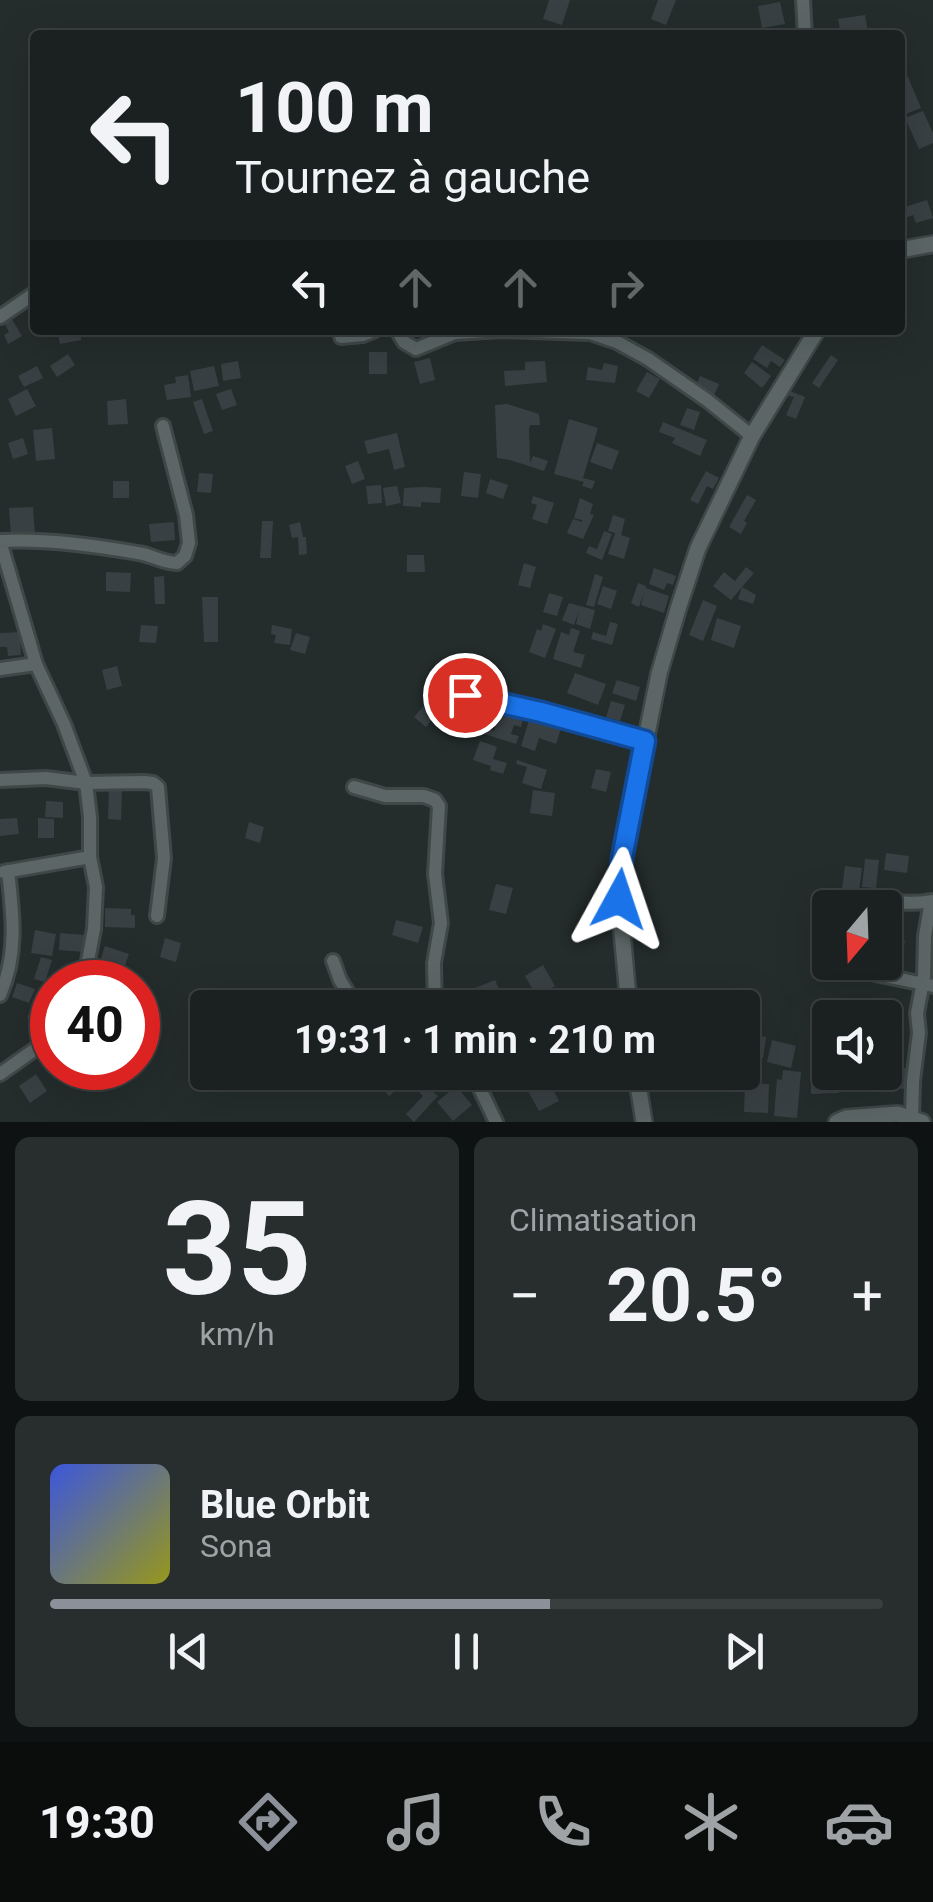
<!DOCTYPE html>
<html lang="fr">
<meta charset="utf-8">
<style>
body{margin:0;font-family:Roboto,sans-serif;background:#282e2e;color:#f1f3f6;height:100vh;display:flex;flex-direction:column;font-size:38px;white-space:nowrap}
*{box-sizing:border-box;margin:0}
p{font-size:32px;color:#a0a3a5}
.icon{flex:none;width:55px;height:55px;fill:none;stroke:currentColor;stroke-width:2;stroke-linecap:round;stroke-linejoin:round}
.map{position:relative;height:1122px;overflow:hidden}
.sheet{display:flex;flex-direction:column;gap:15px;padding:15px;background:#0f1212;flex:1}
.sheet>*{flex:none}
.guide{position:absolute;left:30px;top:30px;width:875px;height:305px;border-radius:10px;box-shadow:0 10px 40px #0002,0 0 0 2px #393e3f;background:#1b2121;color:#f1f3f6;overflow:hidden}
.needle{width:65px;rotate:199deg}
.fabs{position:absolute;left:812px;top:890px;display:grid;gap:20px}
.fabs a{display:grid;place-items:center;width:90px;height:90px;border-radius:10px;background:#1b2121;box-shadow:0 10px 40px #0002,0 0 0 2px #393e3f;font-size:50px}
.speed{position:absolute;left:30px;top:960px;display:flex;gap:20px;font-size:50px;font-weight:700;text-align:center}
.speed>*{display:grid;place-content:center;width:130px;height:130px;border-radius:50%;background:#1b2121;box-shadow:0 10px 40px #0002,0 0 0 2px #393e3f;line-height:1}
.speed .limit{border:15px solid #d22;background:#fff;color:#111}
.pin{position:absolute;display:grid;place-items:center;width:85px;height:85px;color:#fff;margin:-42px;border:5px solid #fff;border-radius:50%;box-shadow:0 2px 10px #0007}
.me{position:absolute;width:110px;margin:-55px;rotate:5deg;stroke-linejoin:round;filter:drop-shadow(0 0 8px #0008)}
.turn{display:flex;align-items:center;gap:35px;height:210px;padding:0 40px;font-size:45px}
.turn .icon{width:130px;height:130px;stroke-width:2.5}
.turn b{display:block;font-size:70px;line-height:85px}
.lanes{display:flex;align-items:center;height:95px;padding:0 40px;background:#0003;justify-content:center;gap:50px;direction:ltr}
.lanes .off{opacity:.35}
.big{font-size:75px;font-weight:700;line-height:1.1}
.sheet .card{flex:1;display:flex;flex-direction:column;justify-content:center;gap:15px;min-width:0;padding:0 35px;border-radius:15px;background:#282e2e}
.sheet .dial{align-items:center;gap:0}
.dial b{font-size:130px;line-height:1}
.song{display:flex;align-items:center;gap:30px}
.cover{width:120px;height:120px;border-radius:15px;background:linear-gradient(135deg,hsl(230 70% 55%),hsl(60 70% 35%))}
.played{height:10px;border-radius:5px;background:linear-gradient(90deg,#8c9099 60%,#393e3f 60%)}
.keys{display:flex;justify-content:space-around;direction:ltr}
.heat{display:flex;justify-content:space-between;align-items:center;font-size:55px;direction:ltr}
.sheet .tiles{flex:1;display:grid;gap:15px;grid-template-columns:1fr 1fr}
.card:last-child{grid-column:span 2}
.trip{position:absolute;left:190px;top:990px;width:570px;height:100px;border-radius:10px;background:#1b2121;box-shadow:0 10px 40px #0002,0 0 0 2px #393e3f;font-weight:700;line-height:100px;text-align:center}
.menu{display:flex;height:160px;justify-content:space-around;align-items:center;background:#0b0d0d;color:#a0a3a5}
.menu .icon{width:70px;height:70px}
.menu .active{color:#8c9099}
.menu b{font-size:45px;color:#f1f3f6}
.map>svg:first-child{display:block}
.building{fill:#384043}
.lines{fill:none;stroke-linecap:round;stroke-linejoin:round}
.minor-casing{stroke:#3f4747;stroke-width:18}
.tertiary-casing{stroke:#3f4747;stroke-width:20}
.minor{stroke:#5c6666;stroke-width:12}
.tertiary{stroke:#5c6666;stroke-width:15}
.route-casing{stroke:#114b97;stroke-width:25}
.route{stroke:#1a73e8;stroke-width:18}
</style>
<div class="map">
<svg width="933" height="1122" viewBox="0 0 933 1122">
<rect width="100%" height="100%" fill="#242c2c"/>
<path class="building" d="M549,0H570L562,25L543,19Z
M658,0H676L666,25L651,19Z
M780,2L785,24L762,28L758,6Z
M865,15L868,33L841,35L838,19Z
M900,58L921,108L903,115L900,107Z
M923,111L933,133V143L919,149L905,118Z
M927,200L933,218L916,223L913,215L905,218L902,208Z
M10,316L22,336L8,344L4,335L9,332L3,320Z
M57,330H80L81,340L60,344Z
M762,345L785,360L780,367L771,361L767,368L753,359Z
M369,352H387V374H369Z
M68,354L75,365L57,377L50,366Z
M831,355L838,360L819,388L812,383Z
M430,358L435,380L420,384L414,362Z
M238,361L241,378L223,381L221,364Z
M545,361L547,382L505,386L504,371L525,370V362Z
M752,362L771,376L762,388L744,373Z
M604,363L618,366L615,383L586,380L588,367L602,370Z
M37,366L43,378L24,387L18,376Z
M214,366L219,386L194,391L190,371Z
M647,372L660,379L649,398L636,391Z
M188,375L191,397L167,400L164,385L176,383L175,377Z
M700,376L719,384L713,398L694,390Z
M27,389L36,406L16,416L8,399Z
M231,389L237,405L222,410L216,394Z
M787,390L805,397L796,419L786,415L794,397L785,395Z
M126,399L128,424L108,425L107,401Z
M202,399L213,431L204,434L193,402Z
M507,404L539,414L540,425H530L529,428L530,463L533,456L548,461L544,471L510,460L497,458L495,405Z
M687,408L700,412L694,430L680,425Z
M569,419L598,428L583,478L595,481L592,489L582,486L584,482L554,474Z
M663,422L707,440L700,456L672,443L675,438L659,432Z
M52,428L55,459L36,461L33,430Z
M397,433L405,467L394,470L389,449L368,454L364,441Z
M23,438L28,454L13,459L8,443Z
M597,443L619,451L612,470L590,462Z
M358,461L365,479L352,484L345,466Z
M706,471L719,478L713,489L707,486L698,504L690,500Z
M464,472L481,474L478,498L461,496Z
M199,473L213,474L211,493L197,492Z
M490,479L508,485L503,499L486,493Z
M113,481H129V498H113Z
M381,485L382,503L368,504L366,486Z
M397,486L401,503L386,506L383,488Z
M423,487L441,488L440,503L421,502V507L403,506L404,488Z
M747,495L756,500L744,521L747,523L741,534L729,527Z
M533,496L554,503L547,524L532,519L537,505L531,503Z
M580,498L593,504L590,514L594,515L583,539L567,533L573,519L582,522V520L574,518Z
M33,507L35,535L11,536L9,508Z
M613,515L625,519L621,535L630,538L624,559L608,554L615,533L608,531Z
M262,521H273L271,558H260Z
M174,522L175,540L151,542L149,524Z
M300,522L303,537H306L307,554L299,555L298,537L292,538L289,525Z
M604,531L612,534L602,560L586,553L589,546L597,549Z
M407,555H424L425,572H407Z
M524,563L536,567L530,588L518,585Z
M746,567L754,573L742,587L756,595L753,604L738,599L742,587L731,600L713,586L724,572L735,581Z
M654,568L676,576L673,585L667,583L664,590L649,584Z
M106,572L131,573L130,592L106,591Z
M595,574L603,577L594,607L586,605Z
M164,576L165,604H155L154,577Z
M638,583L646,586V588L669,596L664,613L641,605L644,592L639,607L631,603Z
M603,586L617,591L611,609L597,604Z
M549,593L563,597L557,616L543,612Z
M202,597H218V642H204Z
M703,600L717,606L703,641L689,635Z
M569,603L595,610L590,629L576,624L579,611L574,625L562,620Z
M717,618L741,626L734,648L711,640Z
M610,622L618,624L612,645L591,639L593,632L606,636Z
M543,624L556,629L545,658L529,652L537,629L541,631Z
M141,625L158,626L156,643L139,642Z
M272,625L292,629L290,645L274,643L276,635L271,634Z
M571,628L580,631L573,652L585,655L581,668L553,659L561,632L569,635Z
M20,632L21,655L8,656L7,647H0V633Z
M296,633L310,637L305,654L290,650Z
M117,666L122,686L107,690L102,670Z
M575,673L606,684L598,705L567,693Z
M617,680L640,687L636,701L612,693Z
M429,700L440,710L426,727L414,717Z
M611,701L625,705L620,721L606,717Z
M502,704L525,711L521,727L514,725L511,734L519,736L516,744L481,733L483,726L494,731Z
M532,711L563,722L556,744L539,738L535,751L521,746Z
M480,741L497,747L493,759L507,763L503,774L490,770L491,766L473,760Z
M517,760L547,770L541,789L522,783L527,767L516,764Z
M596,769L611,772L606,792L591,788Z
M109,789L122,790L121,820L108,819Z
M533,790L555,793L552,816L530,813Z
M46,801L63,802V818L45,817Z
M17,818L19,834L0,836V819Z
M38,818L54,819V838H38Z
M249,822L264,827L260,843L245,838Z
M886,853L909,856L907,873L884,870Z
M865,859L879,860L876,888L862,887Z
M845,866L862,868L859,891L842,889Z
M496,884L513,888L506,914L489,910Z
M105,908L131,909V915H135V928L105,927Z
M396,920L423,927L418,943L392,935Z
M35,930L56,934L52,956L31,953Z
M60,933L85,935L84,952L59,950Z
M885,937L905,940L901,966L885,963Z
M165,938L181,943L176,962L160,957Z
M105,946L129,954L124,968L100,961Z
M41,957L52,960L45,982L34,979Z
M543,965L555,986L537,997L525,976Z
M495,980L508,1008H484L475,988Z
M17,983L35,989L29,1003L12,997Z
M37,1002L50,1010L39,1024L27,1017Z
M753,1035L766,1037L763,1058H759L758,1064L750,1062Z
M772,1040L796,1046L791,1068L767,1062Z
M885,1065L906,1068L904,1089L872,1085L874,1072H885Z
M783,1070L801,1072L797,1118L774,1116L777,1079L782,1080Z
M398,1072L407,1081L389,1096L381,1086Z
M541,1072H544L559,1101L539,1111L523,1082Z
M670,1072H697L698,1082L670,1083Z
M699,1072H741V1080L724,1079V1086L706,1085V1082H699Z
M36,1074L47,1091L30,1103L19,1086Z
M838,1079L839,1093L811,1094V1080Z
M423,1083L438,1096L414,1122L406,1114L423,1096L417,1090Z
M745,1083L769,1084L768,1113L744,1112Z
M456,1086L472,1105L453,1121L437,1102Z"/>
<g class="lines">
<defs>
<path id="minor" d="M803,0L805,35
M0,317L35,293
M397,330L404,342L416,349L455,333L501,330L590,333L617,342L648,359L707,400L752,436
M341,337L363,335L375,330
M0,541L36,664L64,724L86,783L90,817V857L96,887L94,929L84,982
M0,541C47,539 92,545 138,553C152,555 163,563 177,563L185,556L189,543L186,515L163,426
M0,669L36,664
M465,695L541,713L645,741
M0,780L46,778L86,783L144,782L153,783L158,787L164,858L157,916
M354,787L385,796H424L435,800L439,806L435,874L441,923L434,963L435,1008
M4,872L90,857
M844,898C873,896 903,907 931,901L925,936L924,976L917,1013L919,1033L913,1081L912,1119
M333,961L340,980L357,1008
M860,968L866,972L933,986
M0,995C18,955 13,914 8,871
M472,1072L496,1122
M0,1074L41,1045L52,1033"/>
<path id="tertiary" d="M900,250L933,244
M629,1008L619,899L622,858L659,674L678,609L698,548L752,436L817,330
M636,1072L644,1122
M837,1122L846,1118L898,1114L922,1122"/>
</defs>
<use href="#minor" class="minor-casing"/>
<use href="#tertiary" class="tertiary-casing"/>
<use href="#minor" class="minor"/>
<use href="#tertiary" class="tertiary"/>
</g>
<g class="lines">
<defs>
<path id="route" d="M465,695L541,712L645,741L622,858L619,899"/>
</defs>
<use href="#route" class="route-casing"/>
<use href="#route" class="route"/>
</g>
</svg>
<div class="fabs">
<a><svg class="needle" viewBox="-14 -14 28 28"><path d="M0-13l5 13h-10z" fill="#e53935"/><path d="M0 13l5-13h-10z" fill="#a0a3a5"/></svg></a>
<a><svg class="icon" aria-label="sound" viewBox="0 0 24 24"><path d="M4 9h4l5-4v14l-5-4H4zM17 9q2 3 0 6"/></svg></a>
</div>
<div class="speed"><div class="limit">40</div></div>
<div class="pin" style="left:465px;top:695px;background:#d93025"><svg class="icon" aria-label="arrive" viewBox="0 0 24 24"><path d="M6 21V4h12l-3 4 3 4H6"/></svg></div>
<svg class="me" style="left:619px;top:899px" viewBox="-20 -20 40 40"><path d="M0-17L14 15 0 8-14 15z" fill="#1a73e8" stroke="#fff" stroke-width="4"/></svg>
<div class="trip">19:31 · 1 min · 210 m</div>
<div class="guide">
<div class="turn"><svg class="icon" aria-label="left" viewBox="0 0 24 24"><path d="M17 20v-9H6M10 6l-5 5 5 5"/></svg><div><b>100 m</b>Tournez à gauche</div></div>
<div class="lanes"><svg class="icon" aria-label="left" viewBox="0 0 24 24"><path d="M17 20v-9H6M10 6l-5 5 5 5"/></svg><svg class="icon off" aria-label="ahead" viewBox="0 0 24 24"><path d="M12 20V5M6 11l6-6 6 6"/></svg><svg class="icon off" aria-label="ahead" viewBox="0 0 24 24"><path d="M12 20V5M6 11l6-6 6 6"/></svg><svg class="icon off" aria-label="right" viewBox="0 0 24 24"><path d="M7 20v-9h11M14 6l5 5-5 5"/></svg></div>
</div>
</div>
<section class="sheet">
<div class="tiles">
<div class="card dial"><b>35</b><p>km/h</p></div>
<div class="card"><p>Climatisation</p>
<div class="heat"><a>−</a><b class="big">20.5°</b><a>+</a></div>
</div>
<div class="card">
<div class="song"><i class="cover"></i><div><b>Blue Orbit</b><p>Sona</p></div></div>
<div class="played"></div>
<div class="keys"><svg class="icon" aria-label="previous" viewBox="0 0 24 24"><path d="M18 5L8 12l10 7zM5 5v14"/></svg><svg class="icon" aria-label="pause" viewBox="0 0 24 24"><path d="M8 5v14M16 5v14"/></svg><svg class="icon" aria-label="next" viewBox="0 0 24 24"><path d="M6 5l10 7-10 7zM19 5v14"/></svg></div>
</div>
</div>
</section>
<nav class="menu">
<b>19:30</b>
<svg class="icon active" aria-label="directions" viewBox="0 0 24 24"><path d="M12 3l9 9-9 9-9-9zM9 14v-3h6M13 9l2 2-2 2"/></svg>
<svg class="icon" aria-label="music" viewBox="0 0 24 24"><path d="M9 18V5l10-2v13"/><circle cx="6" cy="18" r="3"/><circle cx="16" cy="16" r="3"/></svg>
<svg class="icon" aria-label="phone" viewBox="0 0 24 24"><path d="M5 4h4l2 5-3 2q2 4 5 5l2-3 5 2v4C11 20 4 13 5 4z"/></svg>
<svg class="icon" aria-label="climate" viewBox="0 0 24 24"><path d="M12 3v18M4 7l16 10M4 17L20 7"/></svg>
<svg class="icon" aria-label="car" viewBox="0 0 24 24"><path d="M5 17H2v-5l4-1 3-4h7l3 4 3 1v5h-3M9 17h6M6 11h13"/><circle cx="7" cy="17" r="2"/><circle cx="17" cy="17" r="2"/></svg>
</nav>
